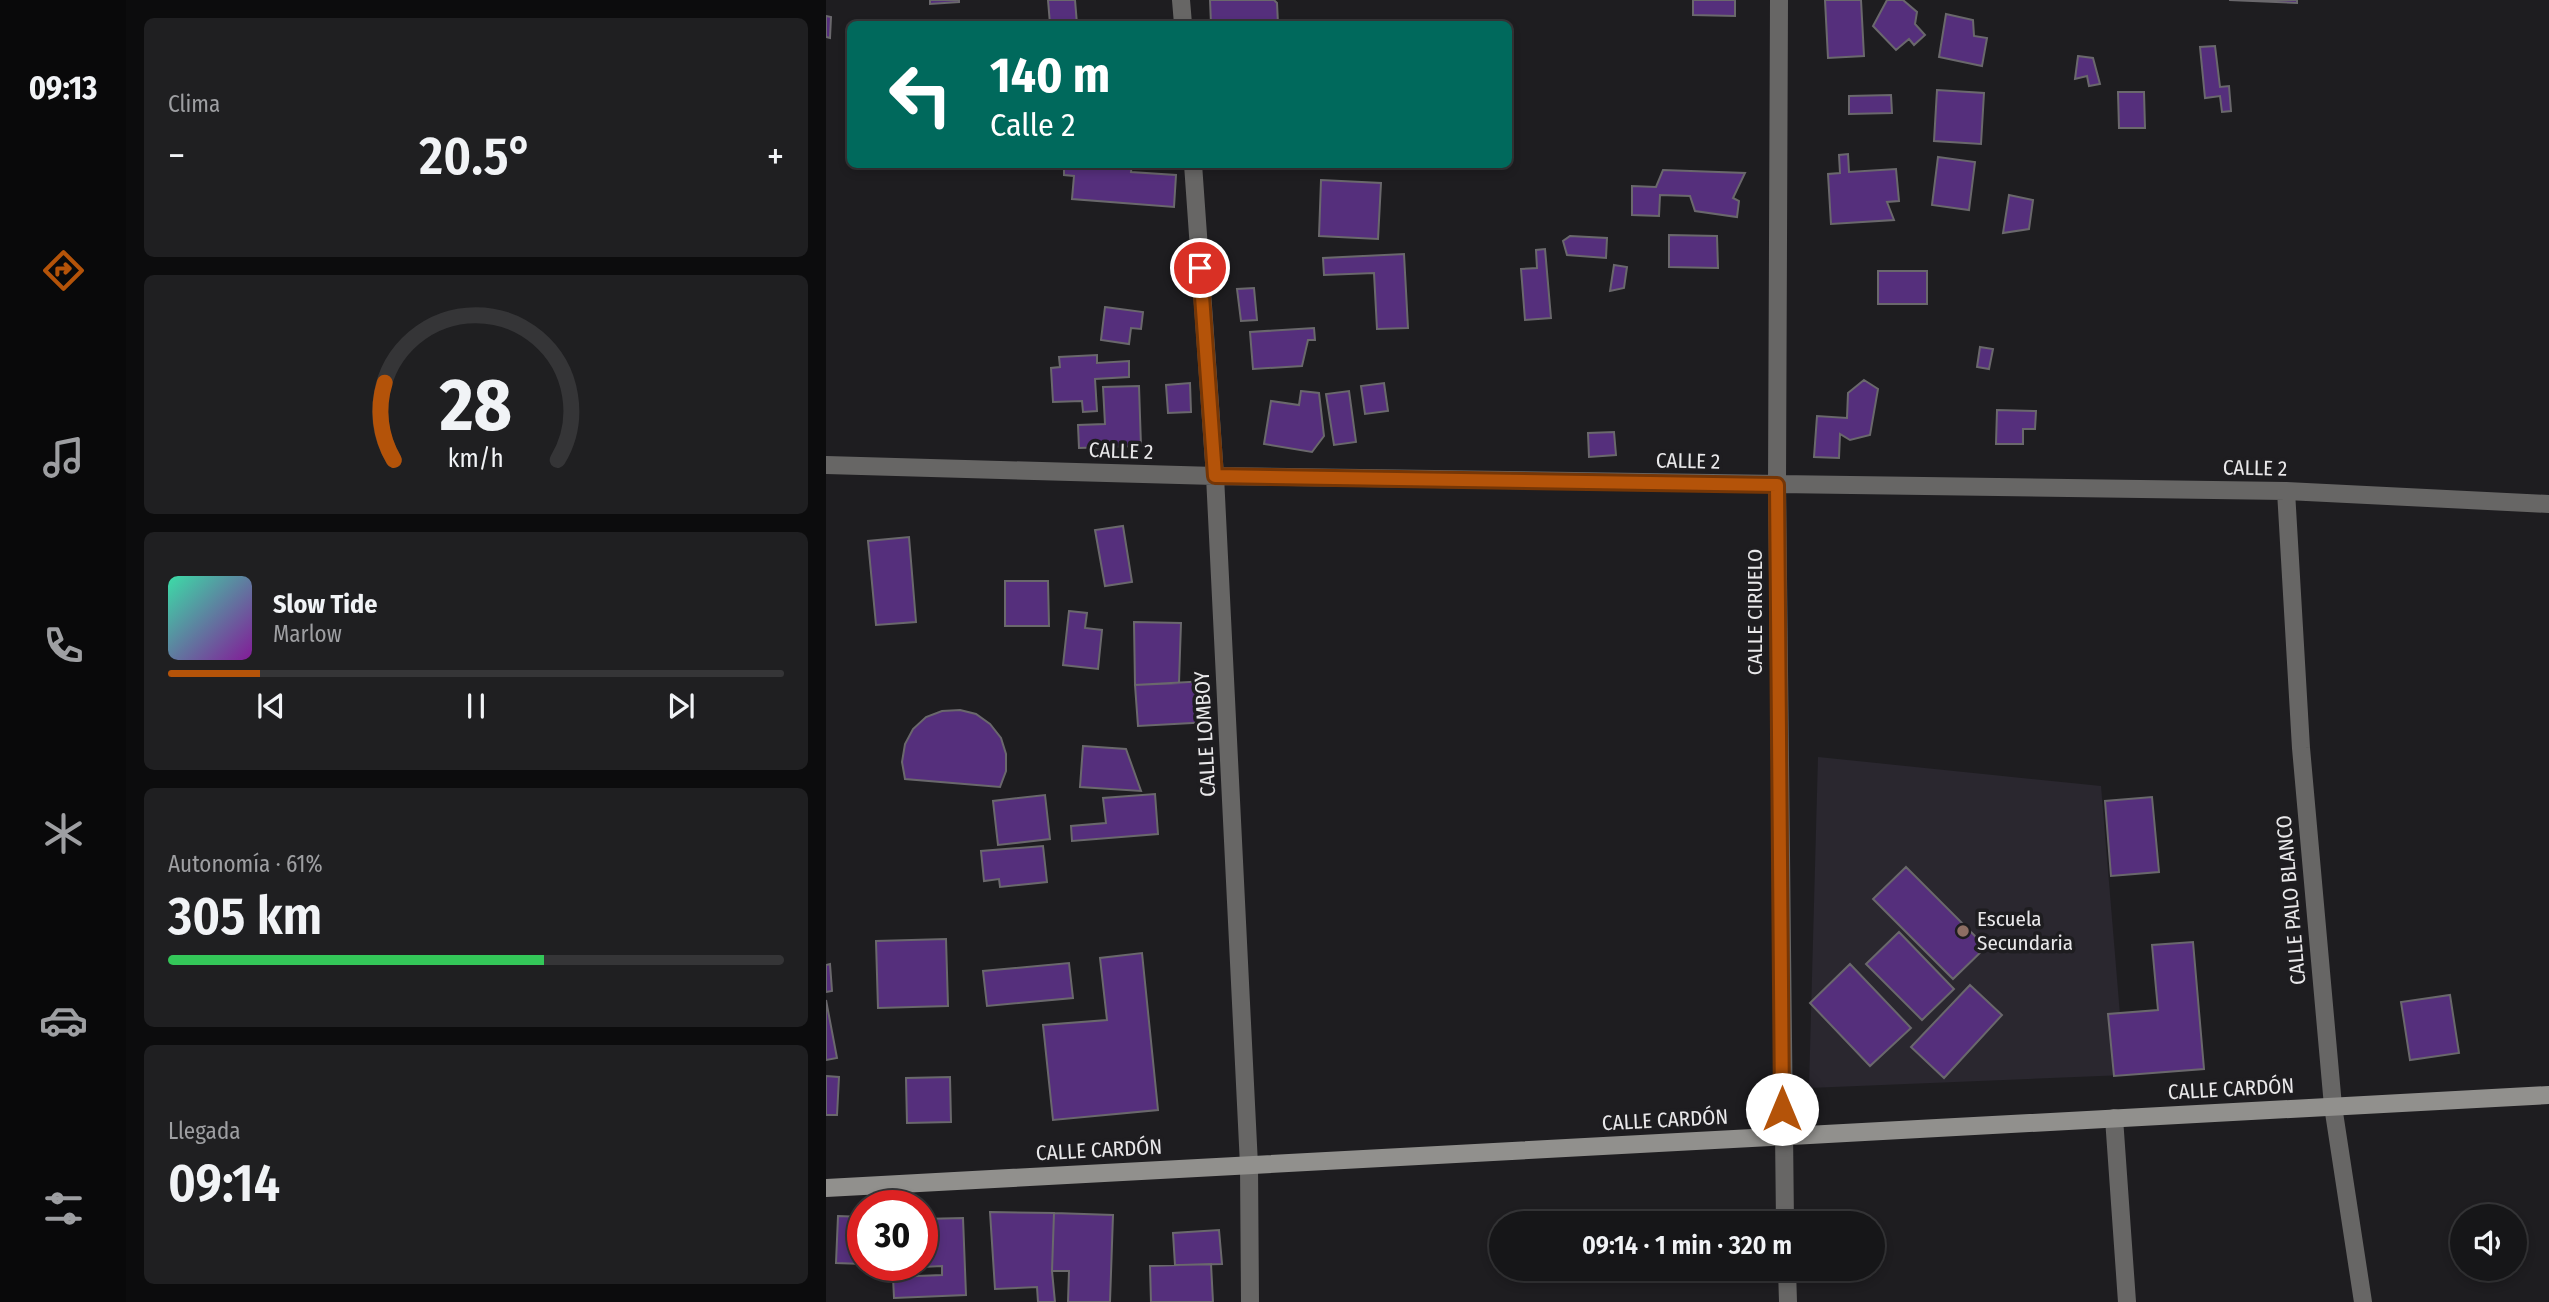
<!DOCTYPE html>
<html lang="es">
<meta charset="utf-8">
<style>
body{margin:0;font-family:"Fira Sans Condensed",sans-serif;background:#1f1f21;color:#f1f3f6;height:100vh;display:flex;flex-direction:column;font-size:26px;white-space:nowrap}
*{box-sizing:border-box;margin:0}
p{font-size:23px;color:#9e9fa2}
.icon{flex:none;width:38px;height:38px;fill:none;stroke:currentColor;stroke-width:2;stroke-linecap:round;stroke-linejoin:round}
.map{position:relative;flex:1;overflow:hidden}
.side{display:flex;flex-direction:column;gap:18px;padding:18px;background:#0c0c0d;width:700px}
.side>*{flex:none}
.banner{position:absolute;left:21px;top:21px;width:665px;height:147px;border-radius:10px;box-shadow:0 4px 10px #0003,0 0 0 2px #353537;background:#00695c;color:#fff;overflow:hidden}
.fabs{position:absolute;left:1624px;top:1204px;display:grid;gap:14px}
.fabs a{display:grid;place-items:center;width:77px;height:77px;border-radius:50%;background:#161618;box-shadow:0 4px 10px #0003,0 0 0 2px #353537;font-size:35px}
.speed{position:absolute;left:21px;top:1190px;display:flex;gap:14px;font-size:35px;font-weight:700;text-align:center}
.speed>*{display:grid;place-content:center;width:91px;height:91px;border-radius:50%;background:#161618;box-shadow:0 4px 10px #0003,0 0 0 2px #353537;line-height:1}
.speed .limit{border:10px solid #d22;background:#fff;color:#111}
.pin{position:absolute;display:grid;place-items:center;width:60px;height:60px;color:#fff;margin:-30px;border:4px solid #fff;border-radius:50%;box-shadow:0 2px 7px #0007}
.me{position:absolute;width:77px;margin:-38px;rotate:0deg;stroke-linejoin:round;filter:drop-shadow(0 0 5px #0008)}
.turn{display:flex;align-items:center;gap:24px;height:147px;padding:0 28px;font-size:32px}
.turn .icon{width:91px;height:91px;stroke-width:2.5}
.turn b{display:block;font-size:49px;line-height:60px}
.big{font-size:52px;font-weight:600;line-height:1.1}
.side .card{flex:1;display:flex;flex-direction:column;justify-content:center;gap:10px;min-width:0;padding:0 24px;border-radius:10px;background:#1f1f21}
.side .dial{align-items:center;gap:0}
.dial svg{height:182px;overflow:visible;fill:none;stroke:#353537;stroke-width:7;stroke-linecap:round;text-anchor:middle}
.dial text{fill:#f1f3f6;stroke:none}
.song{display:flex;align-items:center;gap:21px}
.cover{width:84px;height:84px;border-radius:10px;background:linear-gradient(135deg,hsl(160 70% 55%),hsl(290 70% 35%))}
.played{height:7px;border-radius:4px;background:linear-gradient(90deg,#b45309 15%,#353537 15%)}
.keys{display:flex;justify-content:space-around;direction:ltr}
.heat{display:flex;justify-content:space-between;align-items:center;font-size:38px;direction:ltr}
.charge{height:10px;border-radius:5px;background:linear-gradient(90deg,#34c759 61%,#353537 0)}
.trip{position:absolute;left:663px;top:1211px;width:396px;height:70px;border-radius:35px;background:#161618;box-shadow:0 4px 10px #0003,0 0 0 2px #353537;font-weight:600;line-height:70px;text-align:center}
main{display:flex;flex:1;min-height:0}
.menu{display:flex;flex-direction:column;width:126px;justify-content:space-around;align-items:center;background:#09090a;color:#9e9fa2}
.menu .icon{width:49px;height:49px}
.menu .on{color:#b45309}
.menu b{font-size:32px;color:#f1f3f6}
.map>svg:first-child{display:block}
.built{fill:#2a272f}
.building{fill:#552f7c;stroke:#6a686c;stroke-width:2}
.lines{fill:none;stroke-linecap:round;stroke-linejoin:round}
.street{stroke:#676665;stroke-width:18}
.secondary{stroke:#91908d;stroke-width:18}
.route-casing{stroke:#753606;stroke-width:18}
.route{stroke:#b45309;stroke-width:12}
.education-dot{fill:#8d6e63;stroke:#1e1d20;stroke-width:2.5}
.labels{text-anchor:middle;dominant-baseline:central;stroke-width:7;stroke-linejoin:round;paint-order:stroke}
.street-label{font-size:21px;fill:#e9e8ea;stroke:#1e1d20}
.poi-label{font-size:21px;fill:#e9e8ea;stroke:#1e1d20;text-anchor:start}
</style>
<main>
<nav class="menu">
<b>09:13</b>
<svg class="icon on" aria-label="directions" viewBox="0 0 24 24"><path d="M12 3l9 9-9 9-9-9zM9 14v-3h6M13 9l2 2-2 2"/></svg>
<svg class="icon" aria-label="music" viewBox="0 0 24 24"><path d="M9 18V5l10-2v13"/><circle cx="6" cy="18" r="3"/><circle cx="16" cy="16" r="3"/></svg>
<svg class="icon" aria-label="phone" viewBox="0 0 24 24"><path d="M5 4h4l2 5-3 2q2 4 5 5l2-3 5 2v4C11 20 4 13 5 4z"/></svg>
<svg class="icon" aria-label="climate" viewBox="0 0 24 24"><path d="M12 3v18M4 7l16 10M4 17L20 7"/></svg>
<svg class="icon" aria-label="car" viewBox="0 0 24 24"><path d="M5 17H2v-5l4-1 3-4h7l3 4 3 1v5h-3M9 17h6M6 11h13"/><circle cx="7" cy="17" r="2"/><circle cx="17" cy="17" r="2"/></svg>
<svg class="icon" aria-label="filters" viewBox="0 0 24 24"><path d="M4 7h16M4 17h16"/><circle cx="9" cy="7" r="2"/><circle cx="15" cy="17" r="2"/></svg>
</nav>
<section class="side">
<div class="card"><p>Clima</p>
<div class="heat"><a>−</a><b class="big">20.5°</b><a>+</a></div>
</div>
<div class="card dial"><svg viewBox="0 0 100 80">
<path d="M14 69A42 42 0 1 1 86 69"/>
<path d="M14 69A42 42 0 0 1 10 35" stroke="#b45309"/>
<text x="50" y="56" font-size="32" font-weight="700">28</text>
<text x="50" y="72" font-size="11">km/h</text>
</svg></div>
<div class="card">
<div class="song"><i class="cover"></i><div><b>Slow Tide</b><p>Marlow</p></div></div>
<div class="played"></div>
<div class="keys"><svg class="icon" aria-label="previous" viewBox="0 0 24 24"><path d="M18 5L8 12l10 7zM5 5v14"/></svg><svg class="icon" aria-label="pause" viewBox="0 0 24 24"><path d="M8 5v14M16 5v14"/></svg><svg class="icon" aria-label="next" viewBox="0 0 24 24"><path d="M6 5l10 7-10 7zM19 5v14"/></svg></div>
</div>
<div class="card"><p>Autonomía · 61%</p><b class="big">305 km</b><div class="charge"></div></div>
<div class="card"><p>Llegada</p><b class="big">09:14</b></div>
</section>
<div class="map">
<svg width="1723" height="1302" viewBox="0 0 1723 1302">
<rect width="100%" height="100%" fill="#1e1d20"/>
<path class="built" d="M992,757L1275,786L1299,1075L983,1088Z"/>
<path class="building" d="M104,0H133V2L104,4Z
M222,0H249L251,24H224Z
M384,0H448L451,3L452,24H385Z
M867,0H909V16L867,15Z
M999,0H1035L1038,56L1002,58Z
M1061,0H1077L1091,12L1089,24L1099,35L1088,45L1083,39L1070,50L1047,26Z
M1403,0H1471V3Z
M1120,14L1147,20L1148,36L1161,38L1156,66L1113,57Z
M0,16L5,17L4,38L0,37Z
M1389,46L1394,87L1403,86L1405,111L1396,112L1394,96L1379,98L1374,47Z
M1252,56L1267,58L1274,84L1263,86L1261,76L1249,79Z
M1111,90L1158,93L1155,144L1108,141Z
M1292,92H1318L1319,128H1293Z
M1065,95L1066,113L1023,114V96Z
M1022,154L1023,172L1070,169L1073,201L1061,202L1068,220L1005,224L1002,174L1014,173L1013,155Z
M1112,157L1149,162L1143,210L1106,205Z
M238,164H306L305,172L350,175L348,207L246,199L248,176L238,175Z
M837,170L919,173L907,198L913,201L911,217L869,211L864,196L834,195L833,216L806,215V186L830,187Z
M495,180L555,183L552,239L493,236Z
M1183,195L1207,200L1203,229L1177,233Z
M843,235L891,236L892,268L843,267Z
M744,236L781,238L780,258L741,255L737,241Z
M719,249L725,318L699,320L695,269L711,268L710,250Z
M578,254L582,328L551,329L548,273L498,275L497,258Z
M788,265L801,267L798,288L784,291Z
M1052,271H1101V304H1052Z
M428,288L431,320L415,321L411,289Z
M279,307L317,312L315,329L305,328L303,344L275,340Z
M488,328L489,340H482L476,366L427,369L424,332Z
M1154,347L1167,349L1163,369L1151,367Z
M271,355V363L303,361V377L269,379L271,411L257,412L256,401L227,402L225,368L234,367L233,357Z
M1038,380L1052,389L1044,435L1024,440L1014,434L1013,458L988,457L991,416L1021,418L1022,393Z
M364,383L365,412L342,413L340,385Z
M558,383L562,411L539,414L535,386Z
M313,386L315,446L253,448L252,425L279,424L277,387Z
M475,391L493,393L498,436L486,452L438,444L445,401L473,405Z
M523,391L530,442L508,445L500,394Z
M1171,410L1210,411L1209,429H1197V444H1170Z
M788,432L790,455L763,457L762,433Z
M297,526L306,582L279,586L269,530Z
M83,537L90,622L50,625L42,541Z
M179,581H222L223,626H179Z
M243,611L261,613L259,628L276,630L272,669L237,665Z
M308,622L355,623L353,683L309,685Z
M381,681L384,722L312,726L309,685Z
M134,710L150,714L164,724L175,738L180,754V771L174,787L79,779L76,762L79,744L87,729L100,717L116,711Z
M257,746L300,749L315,791L254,787Z
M329,794L332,834L246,841L245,826L280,823L277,798Z
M219,795L224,839L172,845L167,801Z
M1326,797L1333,872L1285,876L1279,801Z
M217,846L221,882L174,887L173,879L158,881L155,851Z
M1080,867L1160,947L1127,979L1047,899Z
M1073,932L1128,989L1096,1020L1040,964Z
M120,939L122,1006L52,1008L50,941Z
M1367,942L1378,1069L1288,1076L1282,1014L1332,1010L1326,945Z
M316,953L332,1110L227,1120L217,1025L281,1020L274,958Z
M243,963L247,998L161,1006L157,971Z
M4,964L6,991L0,992V965Z
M1024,964L1085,1028L1044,1066L984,1003Z
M1144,985L1176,1015L1118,1078L1085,1047Z
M1624,995L1633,1053L1584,1060L1575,1002Z
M0,1000L11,1058L0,1060Z
M0,1076L13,1077L11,1115H0Z
M124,1077L125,1122L81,1123L80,1078Z
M164,1212L228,1213L226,1271L229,1302H212L211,1287L169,1289Z
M228,1213L287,1215L284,1302H242L243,1271H226Z
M12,1216L37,1217V1264L10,1263Z
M137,1218L140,1295L68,1298L67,1277L116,1275V1266L96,1267V1219Z
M393,1230L396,1264L349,1265L347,1233Z
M385,1264L387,1302H325L324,1266Z"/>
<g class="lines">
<path class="street" d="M355,0L357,24
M953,0L951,485L959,1223
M367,164L389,476L423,1165L424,1302
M0,465L389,476L1460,491L1723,504
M1460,491L1475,748L1507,1106L1537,1302
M1288,1118L1301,1302
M961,1269L962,1302"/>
<path class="secondary" d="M0,1188L1723,1095"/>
</g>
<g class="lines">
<defs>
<path id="route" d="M374,268L389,476L951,485L956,1109"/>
</defs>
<use href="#route" class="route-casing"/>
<use href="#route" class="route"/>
</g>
<circle class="education-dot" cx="1137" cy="931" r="7"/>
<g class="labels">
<g class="street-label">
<text transform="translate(295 451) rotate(2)">CALLE 2</text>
<text transform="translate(862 461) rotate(1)">CALLE 2</text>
<text transform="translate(1429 468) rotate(1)">CALLE 2</text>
<text transform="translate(929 612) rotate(-90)">CALLE CIRUELO</text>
<text transform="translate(379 734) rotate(-93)">CALLE LOMBOY</text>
<text transform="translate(1465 900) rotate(-95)">CALLE PALO BLANCO</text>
<text transform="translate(1405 1089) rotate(-3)">CALLE CARDÓN</text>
<text transform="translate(839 1120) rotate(-3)">CALLE CARDÓN</text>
<text transform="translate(273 1150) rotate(-3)">CALLE CARDÓN</text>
</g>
<g class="poi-label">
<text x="1151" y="919">Escuela<tspan x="1151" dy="24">Secundaria</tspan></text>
</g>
</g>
</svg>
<div class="fabs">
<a><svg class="icon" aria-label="sound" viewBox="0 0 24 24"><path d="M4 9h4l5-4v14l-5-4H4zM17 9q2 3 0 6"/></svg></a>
</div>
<div class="speed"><div class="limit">30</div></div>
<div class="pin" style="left:374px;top:268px;background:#d93025"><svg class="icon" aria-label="arrive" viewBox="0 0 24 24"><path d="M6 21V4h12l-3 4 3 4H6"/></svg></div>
<svg class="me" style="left:956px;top:1109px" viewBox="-20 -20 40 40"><circle r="19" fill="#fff"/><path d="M0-13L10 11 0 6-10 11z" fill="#b45309"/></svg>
<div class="trip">09:14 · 1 min · 320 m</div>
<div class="banner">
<div class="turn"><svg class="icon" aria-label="left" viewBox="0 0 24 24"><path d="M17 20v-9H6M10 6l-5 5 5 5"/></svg><div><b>140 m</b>Calle 2</div></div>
</div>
</div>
</main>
